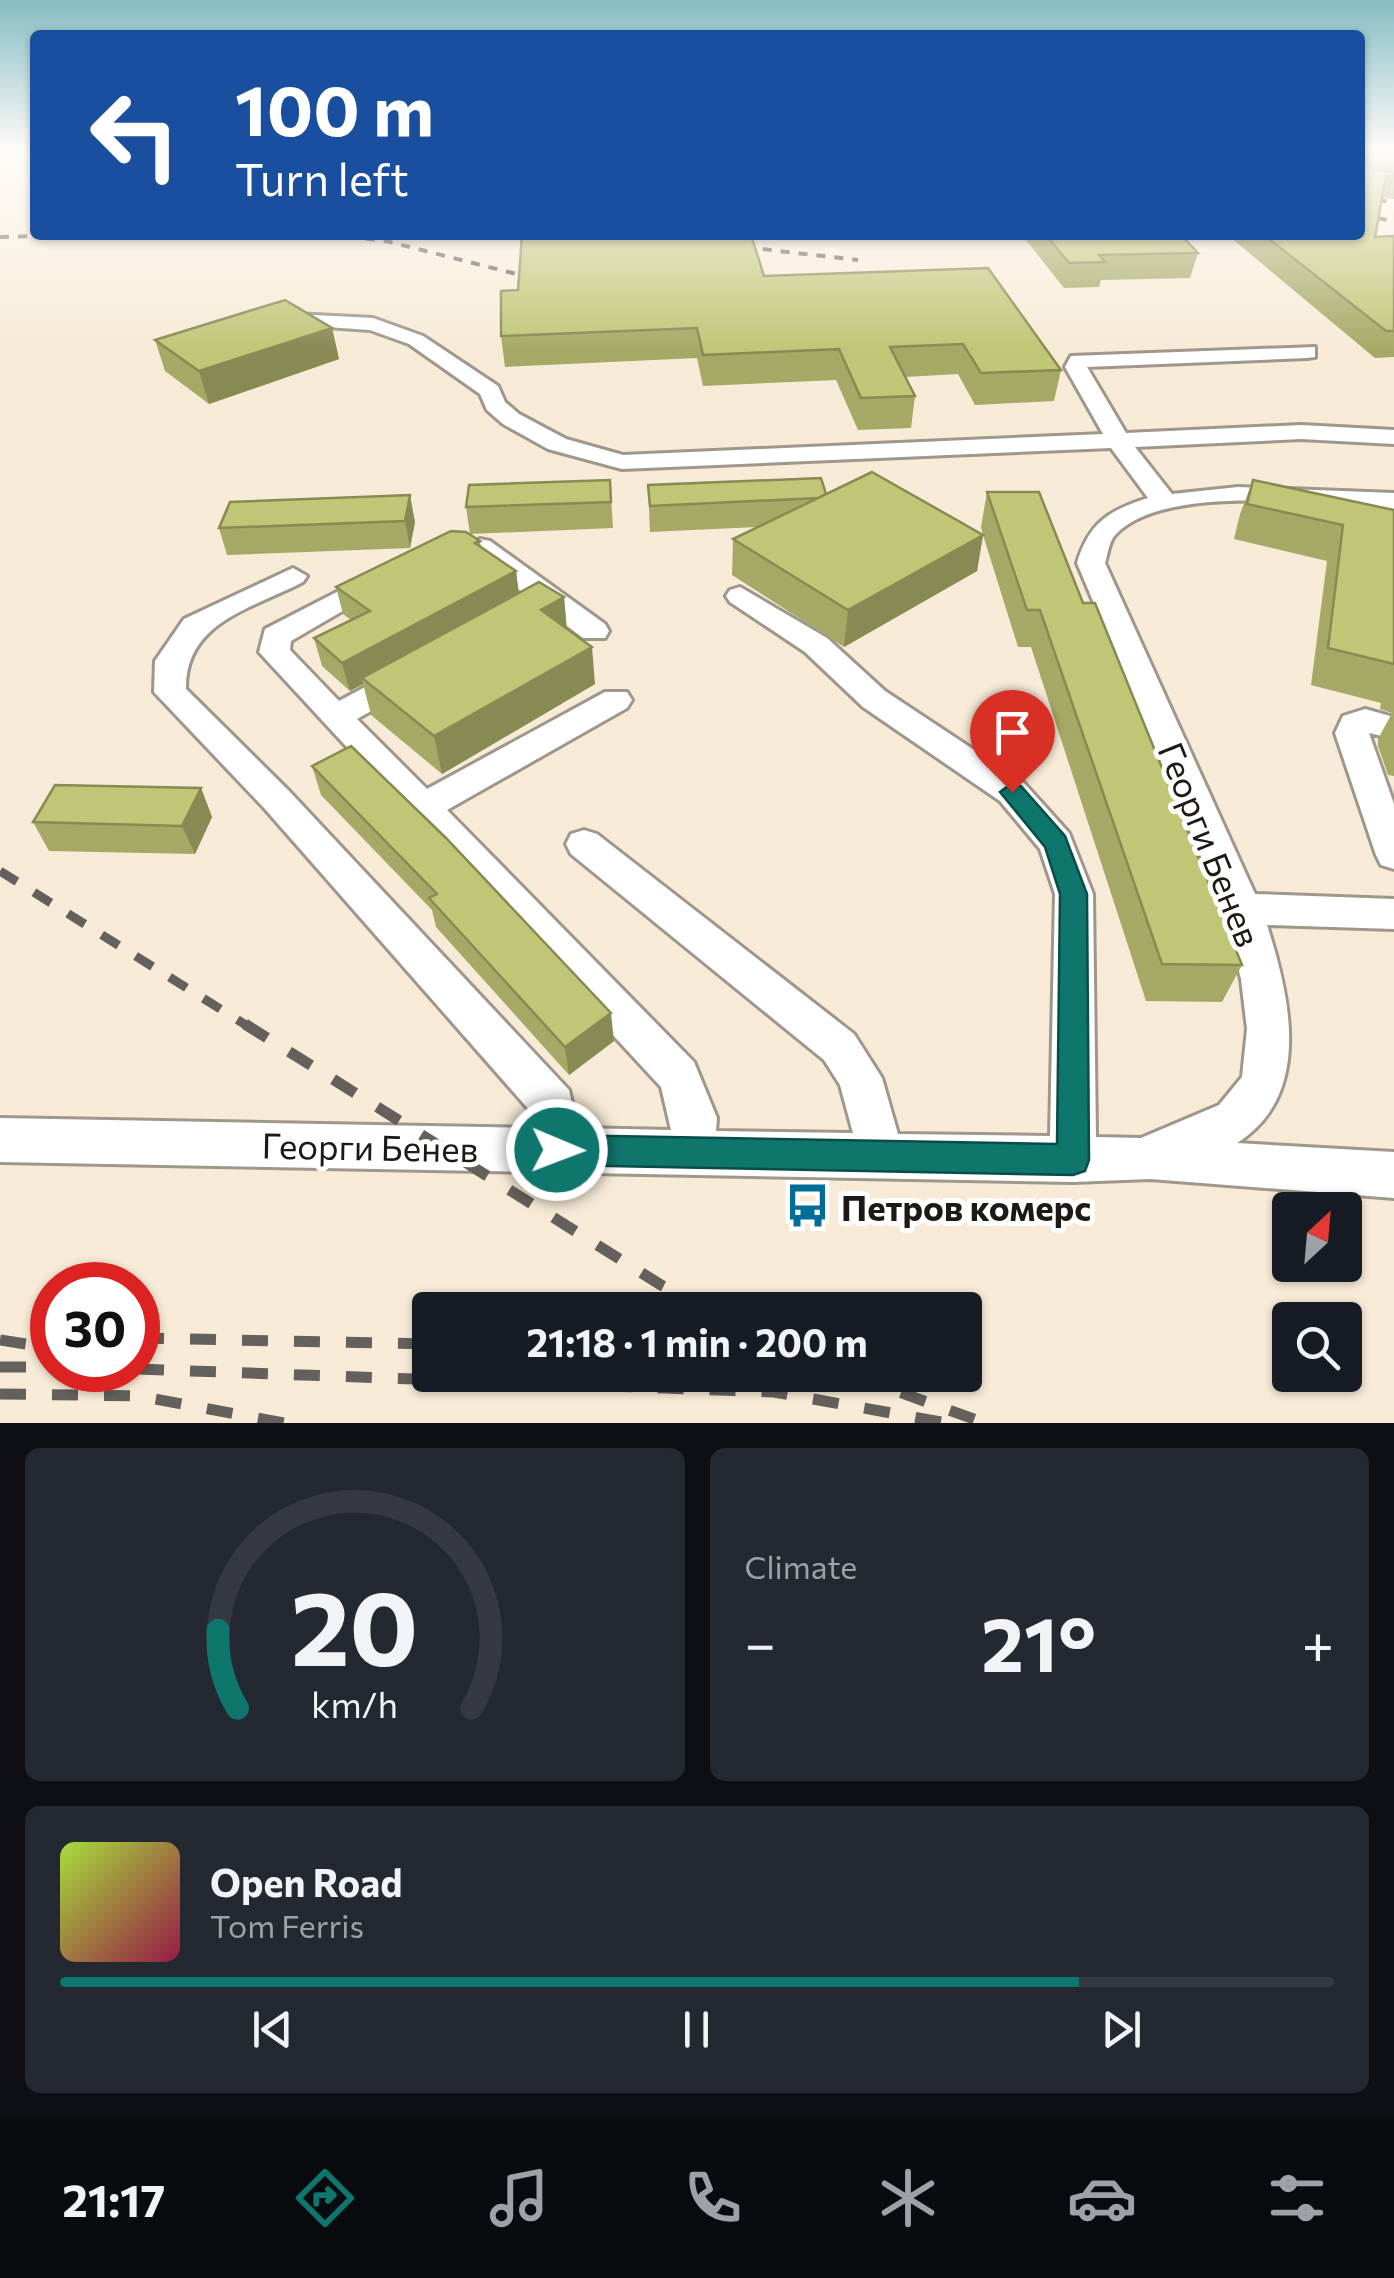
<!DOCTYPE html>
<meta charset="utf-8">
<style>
body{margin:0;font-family:Commissioner,sans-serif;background:#242831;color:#f1f3f6;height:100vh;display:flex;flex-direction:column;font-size:38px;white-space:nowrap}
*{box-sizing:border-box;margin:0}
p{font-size:32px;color:#9ea1a6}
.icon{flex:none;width:55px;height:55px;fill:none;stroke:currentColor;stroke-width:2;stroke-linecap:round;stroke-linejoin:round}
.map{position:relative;height:1423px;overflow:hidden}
.details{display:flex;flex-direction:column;gap:25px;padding:25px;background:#0d0f14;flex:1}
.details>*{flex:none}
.hud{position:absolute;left:30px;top:30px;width:1335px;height:210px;border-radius:10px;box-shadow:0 2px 8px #0004;background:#1a4fa0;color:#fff;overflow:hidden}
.needle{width:65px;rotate:26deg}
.controls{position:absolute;left:1272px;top:1192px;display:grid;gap:20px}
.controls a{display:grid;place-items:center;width:90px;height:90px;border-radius:10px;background:#171b24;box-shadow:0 2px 8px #0004;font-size:50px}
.speed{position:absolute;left:30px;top:1262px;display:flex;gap:20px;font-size:50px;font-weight:700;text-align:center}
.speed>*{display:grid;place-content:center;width:130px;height:130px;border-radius:50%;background:#171b24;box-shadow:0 2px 8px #0004;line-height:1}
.speed .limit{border:15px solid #d22;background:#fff;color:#111}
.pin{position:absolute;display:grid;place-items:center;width:85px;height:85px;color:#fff;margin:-102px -42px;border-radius:50% 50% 50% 0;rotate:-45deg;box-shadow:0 0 10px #0007}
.pin .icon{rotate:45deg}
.me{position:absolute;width:110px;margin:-55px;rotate:91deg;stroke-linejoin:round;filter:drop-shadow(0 0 8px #0008)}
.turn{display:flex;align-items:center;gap:35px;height:210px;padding:0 40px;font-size:45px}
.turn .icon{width:130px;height:130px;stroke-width:2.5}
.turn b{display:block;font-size:70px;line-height:85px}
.big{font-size:75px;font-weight:700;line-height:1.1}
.details .card{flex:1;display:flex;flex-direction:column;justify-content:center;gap:15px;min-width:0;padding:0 35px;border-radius:15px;background:#242831}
.details .dial{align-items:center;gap:0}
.dial svg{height:260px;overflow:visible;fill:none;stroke:#363941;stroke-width:7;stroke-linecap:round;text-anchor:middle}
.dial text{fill:#f1f3f6;stroke:none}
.song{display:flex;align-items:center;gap:30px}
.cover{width:120px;height:120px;border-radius:15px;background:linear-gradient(135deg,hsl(80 70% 55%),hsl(340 70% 35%))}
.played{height:10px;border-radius:5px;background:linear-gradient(90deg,#0f766e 80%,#363941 80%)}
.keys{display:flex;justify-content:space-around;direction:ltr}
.heat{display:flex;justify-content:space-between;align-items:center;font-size:55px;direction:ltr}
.details .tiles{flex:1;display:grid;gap:25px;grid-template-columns:1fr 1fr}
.card:last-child{grid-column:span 2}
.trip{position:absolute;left:412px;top:1292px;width:570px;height:100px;border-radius:10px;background:#171b24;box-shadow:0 2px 8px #0004;font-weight:700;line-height:100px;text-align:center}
.tabs{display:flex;height:160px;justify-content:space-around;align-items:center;background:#090b0e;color:#9ea1a6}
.tabs .icon{width:70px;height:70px}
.tabs .current{color:#0f766e}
.tabs b{font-size:45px;color:#f1f3f6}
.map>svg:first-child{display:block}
.built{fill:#f7ebd7;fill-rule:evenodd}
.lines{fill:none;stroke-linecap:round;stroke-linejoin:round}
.minor-casing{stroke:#9f978b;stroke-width:6}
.minor{fill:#fff;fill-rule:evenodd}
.rail-far2{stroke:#64615c;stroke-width:4;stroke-dasharray:9 9;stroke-linecap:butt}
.rail-far1{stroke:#64615c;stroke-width:9;stroke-dasharray:20 20;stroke-linecap:butt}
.rail{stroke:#64615c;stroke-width:11;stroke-dasharray:26 26;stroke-linecap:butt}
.wall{fill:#a6a965}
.shaded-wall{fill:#878a53}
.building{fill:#c1c576;stroke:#878a53;stroke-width:2.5}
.route{fill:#0f766e;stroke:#0a4d48;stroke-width:2.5}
.labels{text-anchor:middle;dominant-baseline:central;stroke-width:10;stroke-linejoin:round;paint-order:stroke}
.near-street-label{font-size:35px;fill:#1d1a16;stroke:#fff}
.near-poi-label{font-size:35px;font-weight:bold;fill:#1d1a16;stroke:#fff;text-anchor:start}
</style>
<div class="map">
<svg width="1394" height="1423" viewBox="0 0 1394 1423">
<rect width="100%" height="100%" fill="#fef9f1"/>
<path class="built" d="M0,151H35V235H1360V194L1394,201V1423H0ZM1290,1210H1345V1265H1290ZM52,1285H138V1370H52ZM430,1310H965V1375H430ZM1290,1320H1345V1375H1290Z"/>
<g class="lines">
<defs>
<path id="minor" d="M275,313L373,318L423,336L498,386L505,402L519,414L566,439L623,455L1103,434L1065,367L1071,356L1315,347V357L1307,358L1087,367L1126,433L1301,425L1394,430V444L1301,439L1135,447L1172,494L1238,487L1394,493V509C1327,505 1164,482 1115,535C1109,542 1108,553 1105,563L1255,894L1394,899V929L1267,925C1290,997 1313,1095 1237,1143L1394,1152V1198L1150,1179L1073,1182L0,1162V1118L532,1128L531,1112L265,809L154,692L155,661L184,619L293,568L307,576L303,582C251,609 185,622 186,689L289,791L569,1090L578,1128L671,1130L661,1087L259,652L265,629L370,575H390L394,581L291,641L290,650L339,701L395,671H417L422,678L417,685L357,719L427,789L605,692H627L632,700L627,708L447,810L694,1062L717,1118L716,1131L853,1133L840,1085L824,1060L571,854L566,844L571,834L584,830L597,834L854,1034L882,1078L898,1134L1050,1136L1055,894L1040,849L1000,801L863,707L805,652L730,602L726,596L730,590L740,587L827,638L885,691L1024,783L1069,833L1093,894L1096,1137L1141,1138L1219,1105L1242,1077L1247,1029L1241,979L1223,909L1077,563C1089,523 1109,510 1148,498L1111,448L622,469L548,449L503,424L487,410L480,394L409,344L370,330L268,323V315Z
M480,539L490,541L605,624L609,631L605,638H583L470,553L466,547Z
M1365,709L1394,717V739L1369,733L1394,804V869L1381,865L1376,855L1335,733L1343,716Z"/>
</defs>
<use href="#minor" class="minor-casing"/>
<use href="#minor" class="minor"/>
<path class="rail-far2" d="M1360,196L1394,203
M1360,215L1394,221
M330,235L386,241L544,281
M0,237L70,235
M727,245L858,260"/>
<path class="rail-far1" d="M0,871L249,1027"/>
<path class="rail" d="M245,1024L661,1285L712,1310
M138,1338L430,1344
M0,1340L52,1348
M0,1367H52
M138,1369L774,1392L947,1423
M852,1375L985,1423
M0,1394L139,1396L284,1423"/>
</g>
<path class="wall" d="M1360,151H1394V199L1382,198L1375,237L1394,236V357L1375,358L1230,237L1231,235H1360Z
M800,235H935L803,240Z
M1022,235H1181L1198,253L1190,278L1101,280L1099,287L1064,288Z
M764,276L1061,370L1054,401L975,405L958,374L905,377L915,396L911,428L858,430L836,380L703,386L697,358L505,367L501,336Z
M332,328L339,359L209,404L165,371L155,340Z
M610,480L613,528L470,534L466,507Z
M1253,480L1394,510V776L1388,775L1378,746V739L1392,713L1380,709L1381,703L1311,685L1327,561L1234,539L1240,514Z
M648,485L826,494L983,535L981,527L987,492L1083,603L1242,965L1222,1002L1146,1001L1031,647H1018L983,535L977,571L844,647L732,575L733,539L757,527L650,532Z
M230,502L415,522L410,548L227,555L219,528Z
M480,541L481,547L516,571L519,593L564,597L567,629L595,684L442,774L371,715L363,684L350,691L322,666L314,638L351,620L343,614L336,587Z
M312,766L614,1041L569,1075L436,927L432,910L321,795Z
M201,788L212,817L195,854L49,851L33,822Z"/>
<path class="shaded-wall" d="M332,328L339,359L209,404L199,371Z
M410,495L415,522L410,548L405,521Z
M983,535L977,571L844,647L848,610Z
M516,571L519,598L362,678L363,684L350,691L342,663Z
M564,597L567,634L541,610Z
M592,647L595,684L442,774L434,736Z
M201,788L212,817L195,854L182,826Z
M611,1013L614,1041L569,1075L565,1047Z"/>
<path class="building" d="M1360,151H1394V157L1368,154L1364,167L1394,172V176H1386L1375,237L1394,236V331H1386L1264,235H1360Z
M522,235H751L764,276L988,268L1061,370L981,373L963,344L890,347L915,396L861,398L839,349L703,355L697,328L501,336V291L518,290Z
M1046,235H1181L1198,253L1099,255L1105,262L1069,263Z
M285,300L332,328L199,371L155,340Z
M872,472L983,535L848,610L733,539Z
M821,478L826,494L818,498L650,506L648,485Z
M610,480L611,502L466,507L469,485Z
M1253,480L1394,510V664L1328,648L1343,525L1247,504Z
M987,492H1039L1083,603H1095L1242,965L1162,964L1040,610H1027Z
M410,495L405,521L219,528L230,502Z
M451,531L466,532L480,541L475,543L516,571L342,663L314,638L370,611L336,587Z
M539,582L564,597L541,610L592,647L434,736L362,678Z
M351,746L446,838L611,1013L565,1047L429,898L437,894L312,766Z
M55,785L201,788L182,826L33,822Z"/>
<linearGradient id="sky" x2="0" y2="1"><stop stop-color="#85bcc2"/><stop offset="0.43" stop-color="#fffcf9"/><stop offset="1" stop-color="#fffcf9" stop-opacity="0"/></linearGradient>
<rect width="1394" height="350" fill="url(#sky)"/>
<path class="route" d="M1012,783L1021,786L1065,836L1087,894L1089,1160L1085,1171L1073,1175L557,1165L546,1161L541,1150L546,1139L557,1135L1057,1144L1060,894L1045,847L1000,792Z"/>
<defs>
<symbol id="bus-bare" viewBox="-9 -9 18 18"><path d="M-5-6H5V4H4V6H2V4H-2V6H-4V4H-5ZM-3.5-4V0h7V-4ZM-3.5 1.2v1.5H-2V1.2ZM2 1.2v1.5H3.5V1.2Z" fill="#006c98" stroke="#fff" stroke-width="2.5" paint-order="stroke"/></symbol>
</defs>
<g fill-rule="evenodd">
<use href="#bus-bare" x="776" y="1174" width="63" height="63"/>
</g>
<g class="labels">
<g class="near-street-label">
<text transform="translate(1211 844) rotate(68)">Георги Бенев</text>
<text transform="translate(370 1146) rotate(1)">Георги Бенев</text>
</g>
<g class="near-poi-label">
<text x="841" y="1206">Петров комерс</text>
</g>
</g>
</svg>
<div class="controls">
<a><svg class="needle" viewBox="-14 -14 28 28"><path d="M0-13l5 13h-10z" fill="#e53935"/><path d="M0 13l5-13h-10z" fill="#9ea1a6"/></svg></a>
<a><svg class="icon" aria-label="search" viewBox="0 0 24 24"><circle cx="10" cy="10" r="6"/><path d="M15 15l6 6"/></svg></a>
</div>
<div class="speed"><div class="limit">30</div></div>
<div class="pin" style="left:1012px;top:792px;background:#d93025"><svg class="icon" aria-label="arrive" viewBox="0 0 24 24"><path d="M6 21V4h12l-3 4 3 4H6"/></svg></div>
<svg class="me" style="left:557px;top:1150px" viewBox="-20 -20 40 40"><circle r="17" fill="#0f766e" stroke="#fff" stroke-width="3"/><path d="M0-11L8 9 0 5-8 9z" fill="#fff"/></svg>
<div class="trip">21:18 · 1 min · 200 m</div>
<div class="hud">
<div class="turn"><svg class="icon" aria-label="left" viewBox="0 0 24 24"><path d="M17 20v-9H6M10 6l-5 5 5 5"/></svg><div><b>100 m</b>Turn left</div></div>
</div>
</div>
<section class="details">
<div class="tiles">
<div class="card dial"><svg viewBox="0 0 100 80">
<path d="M14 69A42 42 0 1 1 86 69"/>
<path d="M14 69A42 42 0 0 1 8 45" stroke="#0f766e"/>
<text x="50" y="56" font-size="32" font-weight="700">20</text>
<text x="50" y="72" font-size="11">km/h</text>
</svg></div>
<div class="card"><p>Climate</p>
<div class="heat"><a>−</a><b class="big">21°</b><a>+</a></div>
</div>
<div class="card">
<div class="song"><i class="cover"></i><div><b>Open Road</b><p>Tom Ferris</p></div></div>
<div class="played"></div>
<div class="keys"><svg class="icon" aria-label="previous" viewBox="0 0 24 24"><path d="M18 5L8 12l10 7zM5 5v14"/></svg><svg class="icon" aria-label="pause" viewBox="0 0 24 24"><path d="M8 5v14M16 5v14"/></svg><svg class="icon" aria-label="next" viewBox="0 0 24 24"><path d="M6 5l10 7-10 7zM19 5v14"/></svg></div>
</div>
</div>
</section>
<nav class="tabs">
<b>21:17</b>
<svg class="icon current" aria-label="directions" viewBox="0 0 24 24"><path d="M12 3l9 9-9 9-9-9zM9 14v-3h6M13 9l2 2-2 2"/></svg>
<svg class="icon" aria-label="music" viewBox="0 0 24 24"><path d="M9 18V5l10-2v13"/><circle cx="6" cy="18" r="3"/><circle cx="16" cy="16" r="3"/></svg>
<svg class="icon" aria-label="phone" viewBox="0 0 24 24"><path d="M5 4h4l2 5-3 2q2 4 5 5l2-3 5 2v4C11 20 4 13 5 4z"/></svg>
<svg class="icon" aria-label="climate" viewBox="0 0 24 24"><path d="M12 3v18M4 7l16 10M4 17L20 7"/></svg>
<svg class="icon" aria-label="car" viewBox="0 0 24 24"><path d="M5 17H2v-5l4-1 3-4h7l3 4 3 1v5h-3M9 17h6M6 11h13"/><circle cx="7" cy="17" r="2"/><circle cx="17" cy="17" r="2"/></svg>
<svg class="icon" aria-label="filters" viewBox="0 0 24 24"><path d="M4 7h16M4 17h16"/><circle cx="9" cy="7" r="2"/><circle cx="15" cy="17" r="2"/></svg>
</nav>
